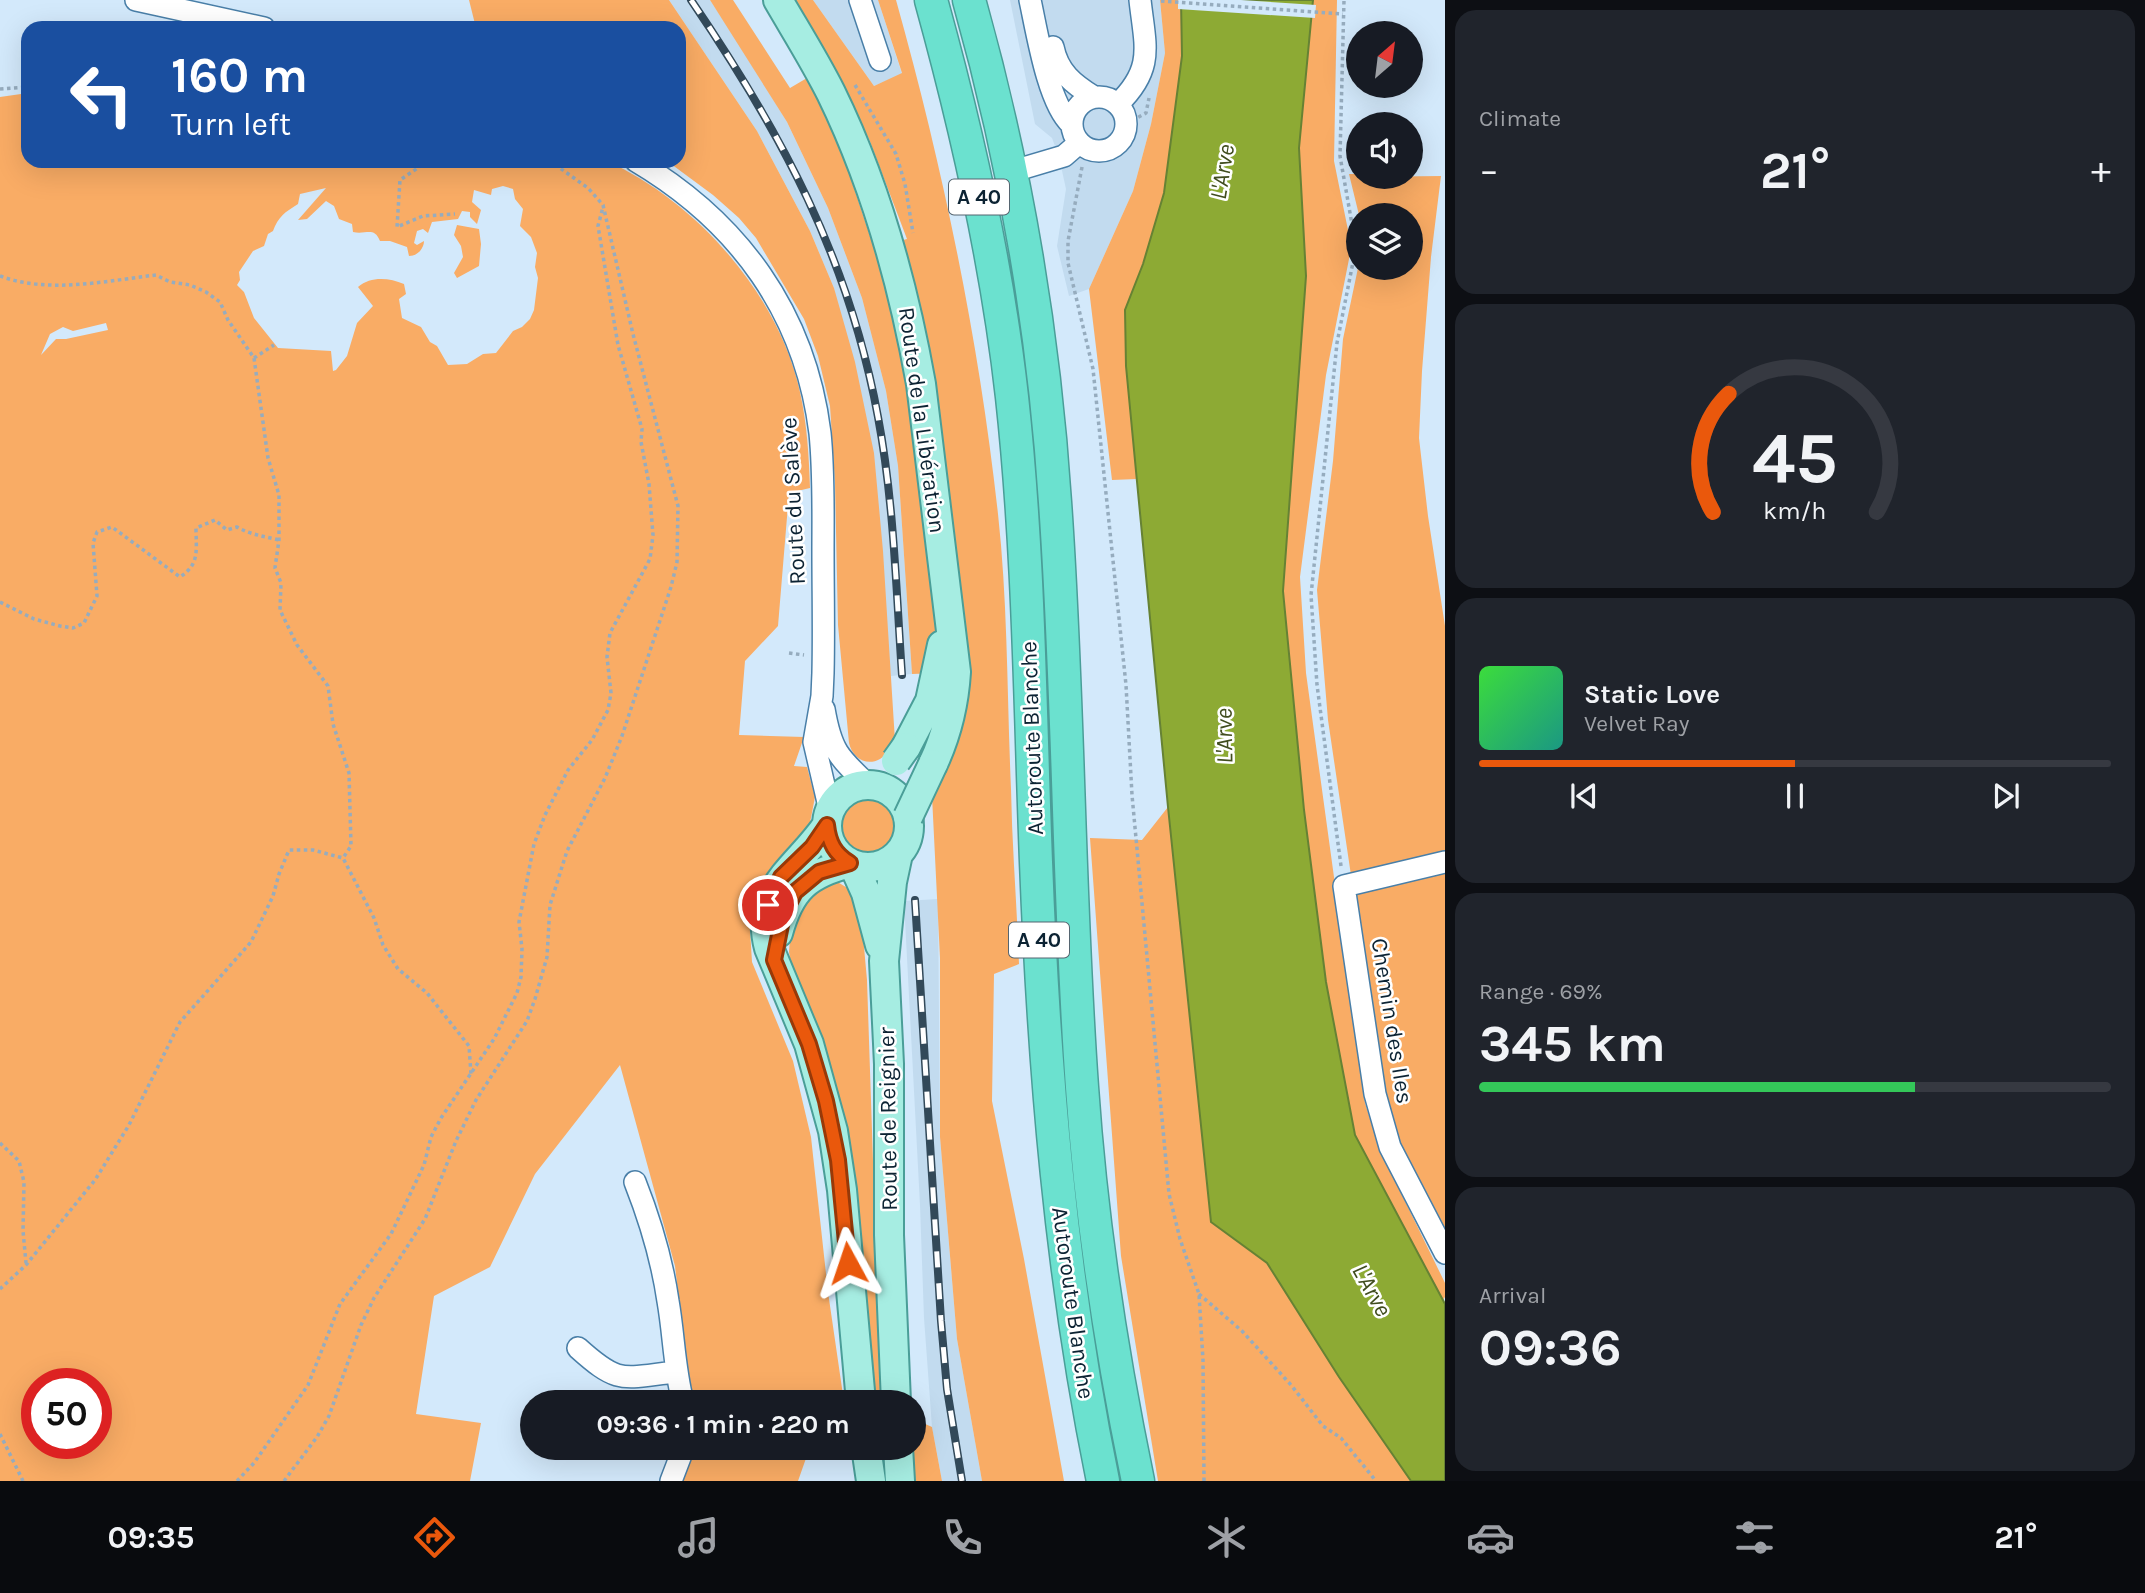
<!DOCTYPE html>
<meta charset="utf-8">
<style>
body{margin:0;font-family:Karla,sans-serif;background:#20242c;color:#f1f3f6;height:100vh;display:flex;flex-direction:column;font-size:26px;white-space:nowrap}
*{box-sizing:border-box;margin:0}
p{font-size:23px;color:#9ea1a6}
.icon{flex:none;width:38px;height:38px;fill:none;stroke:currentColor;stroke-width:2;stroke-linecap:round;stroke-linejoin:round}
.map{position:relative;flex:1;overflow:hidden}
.sheet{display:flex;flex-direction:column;gap:10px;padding:10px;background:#0d0f14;width:700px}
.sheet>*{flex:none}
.hud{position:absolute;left:21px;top:21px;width:665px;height:147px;border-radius:21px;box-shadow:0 7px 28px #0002;background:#1a4fa0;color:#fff;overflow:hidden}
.needle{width:46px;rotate:28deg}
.tools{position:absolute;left:1346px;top:21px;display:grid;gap:14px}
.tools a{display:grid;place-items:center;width:77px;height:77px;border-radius:50%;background:#171b24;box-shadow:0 7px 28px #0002;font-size:35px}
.speed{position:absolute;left:21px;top:1368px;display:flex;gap:14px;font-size:35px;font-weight:700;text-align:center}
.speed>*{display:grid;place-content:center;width:91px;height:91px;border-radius:50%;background:#171b24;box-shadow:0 7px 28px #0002;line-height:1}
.speed .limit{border:10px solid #d22;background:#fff;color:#111}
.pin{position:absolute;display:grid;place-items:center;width:60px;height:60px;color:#fff;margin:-30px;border:4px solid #fff;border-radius:50%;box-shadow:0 2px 7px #0007}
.me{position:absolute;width:77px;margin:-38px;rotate:355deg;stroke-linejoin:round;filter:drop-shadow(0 0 5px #0008)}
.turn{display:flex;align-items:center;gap:24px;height:147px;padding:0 35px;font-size:32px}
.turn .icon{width:91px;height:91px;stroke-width:2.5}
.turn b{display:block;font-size:49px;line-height:60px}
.big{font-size:52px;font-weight:700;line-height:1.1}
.sheet .tile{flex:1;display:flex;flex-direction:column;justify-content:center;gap:10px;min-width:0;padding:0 24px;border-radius:21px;background:#20242c}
.sheet .dial{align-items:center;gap:0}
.dial svg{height:182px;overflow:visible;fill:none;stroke:#363941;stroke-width:7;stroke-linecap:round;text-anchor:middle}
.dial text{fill:#f1f3f6;stroke:none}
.song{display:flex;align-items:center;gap:21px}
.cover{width:84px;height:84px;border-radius:10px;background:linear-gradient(135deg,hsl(120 70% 55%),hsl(170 70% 35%))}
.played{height:7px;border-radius:4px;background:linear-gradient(90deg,#ea580c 50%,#363941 50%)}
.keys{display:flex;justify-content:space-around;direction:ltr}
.heat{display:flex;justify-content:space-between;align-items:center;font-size:38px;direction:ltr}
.charge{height:10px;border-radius:5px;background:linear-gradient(90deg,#34c759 69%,#363941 0)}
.trip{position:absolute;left:520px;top:1390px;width:406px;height:70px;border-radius:35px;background:#171b24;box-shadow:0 7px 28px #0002;font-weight:700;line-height:70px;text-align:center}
.dock{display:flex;height:112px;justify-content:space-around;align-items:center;background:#090b0e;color:#9ea1a6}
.dock .icon{width:49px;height:49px}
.dock .selected{color:#ea580c}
.dock b{font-size:32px;color:#f1f3f6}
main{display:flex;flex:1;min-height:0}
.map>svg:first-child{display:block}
.built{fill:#c2dbef}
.green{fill:#f9ac65;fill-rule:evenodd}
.water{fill:#8daa34;stroke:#668234;stroke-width:2}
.pier{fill:#d3e9fb}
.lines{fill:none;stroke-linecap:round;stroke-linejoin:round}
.minor-casing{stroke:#497fa8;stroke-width:24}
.major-casing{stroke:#4a9e98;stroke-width:32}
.highway-casing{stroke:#4a9e98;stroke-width:35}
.path{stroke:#96acbe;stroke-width:3.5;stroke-dasharray:3.5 3.5;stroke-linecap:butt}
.minor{stroke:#fff;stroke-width:21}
.major{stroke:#a6ede2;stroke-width:28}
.highway{stroke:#6be1cf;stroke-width:32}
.rail-casing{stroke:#324959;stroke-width:8}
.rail{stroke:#fff;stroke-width:5;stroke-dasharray:16;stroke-linecap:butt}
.major-bridge-casing{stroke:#4a9e98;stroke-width:32;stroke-linecap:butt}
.major-bridge{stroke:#a6ede2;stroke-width:28}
.route-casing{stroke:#983908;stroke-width:18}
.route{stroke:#ea580c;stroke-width:12}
.labels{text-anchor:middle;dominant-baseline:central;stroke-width:5;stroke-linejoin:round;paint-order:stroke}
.shield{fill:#fff;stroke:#556570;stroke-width:2}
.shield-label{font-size:21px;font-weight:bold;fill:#0c2333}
.street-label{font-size:23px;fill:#0c2333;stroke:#fff}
.water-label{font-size:24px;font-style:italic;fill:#414d1f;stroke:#fff}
</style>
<main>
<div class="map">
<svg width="1445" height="1481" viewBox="0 0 1445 1481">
<rect width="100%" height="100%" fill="#d3e9fb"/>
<path class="built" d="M669,0H710L733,35L787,122L828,208L862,298L886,391L898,466L912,674L891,676L834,288L810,231L757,131Z
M813,0H878L902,74L874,86Z
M1010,0H1160L1165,53L1151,124L1133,191L1089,289L1069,296L1057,246L1066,189L1059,157L1052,138L1035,124Z
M938,899L940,1137L957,1339L982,1481H942L932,1427L924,1318L920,1205L904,901Z"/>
<path class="green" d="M469,0H669L757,131L810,231L834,288L855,362L874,453L883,551L895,741C890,747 887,755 880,759C866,767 852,757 849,743L838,625L835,483L830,406L818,356L804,319L756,238L739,218L713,195L667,161H679V28H476Z
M710,0H733L790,88L807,78L843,155L874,248L907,239L869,139L796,0H813L874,86L902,73L878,0H896C943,168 979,340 998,514C1008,605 1007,698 1011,789C1012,847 1017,906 1019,964L994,974L992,1101L1024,1259L1064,1481H982L957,1339L940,1137V958L932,796C955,757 967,717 969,672L912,674L898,466L886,391L862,298L828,208L787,122Z
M1160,0H1181L1182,56L1164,193L1143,264L1125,310L1126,366L1137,479L1112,480L1089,289L1133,191L1151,124L1165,53Z
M1313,0H1337L1334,161L1350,240V254L1326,375L1300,577L1306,673L1365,1103L1379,1148L1445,1283V1297L1442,1301L1355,1135L1326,982L1304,810L1283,591L1306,276L1299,148Z
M28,93V161H607C697,202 779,295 800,392C807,424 809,456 810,488L789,493L778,626L745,661L739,735L804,737L794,766L807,767L815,797L809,828L776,863L762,883L753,900L750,930L752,962L793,1061L811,1137L828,1292L844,1402H695L687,1369L675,1266L620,1065L535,1174L490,1267L434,1296L416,1414L481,1423L470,1481H0V97ZM503,186L513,189L515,199L523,209L520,226L531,237L537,253L535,267L538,278L534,310L530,319L522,327L513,331L496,353L483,354L467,364L448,365L437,346L430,342L421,327L402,318L399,299L406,294L404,284C389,278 371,276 358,287L373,306L357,323L347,356L336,370L333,371L331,351L278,348L254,318L244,292L237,285L240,280L239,272L253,251L264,246L268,234L273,231C278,217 285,212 298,204L300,194L326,188L298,220L307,219L326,201L334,206L339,219L352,224L353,232C366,235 374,226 380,241H390L407,247L409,256C418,256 424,248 424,241L417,245L414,243L417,231L423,229L428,233L432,222L458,219L462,211L470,212V217L477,224L481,210L472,202L474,190L491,195L492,189ZM106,323L108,330L66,339H56L41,355L50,334L63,327L73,331ZM37,1384H96V1444H37Z
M1349,174H1358V177L1441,176L1431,257L1422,371L1419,438L1428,516L1445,626V1238L1399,1149L1385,1105L1328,720L1317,590L1333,461L1343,339L1358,268H1410V215H1359Z
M457,225L479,229L481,244L479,266L457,278L454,273L463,257L461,246L454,235Z
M841 826a27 27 0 1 1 54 0a27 27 0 1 1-54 0Z
M1168,807L1211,1222L1267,1263L1339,1377L1411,1481H1158L1121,1256L1090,838L1142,840Z
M836,881L849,889L861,914L867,980L881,1402H871L789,952L791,924L805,896Z
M914,1419L932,1427L942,1481H912L909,1447H914Z
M693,1447H810L798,1481H677Z"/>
<path class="water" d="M1181,0H1313L1299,148L1306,276L1283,591L1304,810L1326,982L1355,1135L1445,1304V1481H1411L1339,1377L1267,1263L1211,1222L1168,807L1126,366L1125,310L1143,264L1164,193L1182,56Z"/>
<path class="pier" d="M1178,0H1241L1316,5L1315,18L1178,9Z"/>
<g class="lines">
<defs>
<path id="minor" d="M136,0L264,28
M860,0L880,60
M1030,0C1037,32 1048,103 1071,124
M1053,47C1058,72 1073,84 1094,97
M1072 124a27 27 0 1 1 54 0a27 27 0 1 1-54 0Z
M1118,104C1155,68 1145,46 1140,0
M636,161C739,222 805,313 820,433C824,472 823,512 823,551C823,591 824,632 823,673L822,696L814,742L830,811
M1010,172L1064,156L1079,143
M824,709C831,750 838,757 868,785
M1445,862L1344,886L1375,1094L1390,1147L1445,1253
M635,1182C650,1220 662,1260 668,1301C674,1335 674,1368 683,1402
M578,1348C619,1385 622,1378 675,1372
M671,1481L684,1447"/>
<path id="major" d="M778,0C796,31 815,61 831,93C876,185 903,283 921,384L956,672C954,705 947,734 933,764
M906,747L930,701L942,645
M827 826a41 41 0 1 1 82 0a41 41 0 1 1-82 0Z
M827,825C798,868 753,888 769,948L809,1044L833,1131L842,1190L861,1402
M853,864L866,893L880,945
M778,933C790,889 807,874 850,863
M896,1402L889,1235V1064L884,961L892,882L898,854
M866,1447L871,1481
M898,1447L900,1481"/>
<path id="highway" d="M931,0C967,130 997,263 1012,397C1029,552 1030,707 1036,862C1044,1070 1061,1277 1103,1481
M969,0C1015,163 1044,333 1055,502C1069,697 1068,893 1082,1087C1091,1219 1111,1351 1138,1481"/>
</defs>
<use href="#minor" class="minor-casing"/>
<use href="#major" class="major-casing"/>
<use href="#highway" class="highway-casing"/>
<path class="path" d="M1161,1L1343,14
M855,85L896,154L905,184L913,233
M0,89L28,87
M1126,124L1146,113L1149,98
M428,161L400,180L397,227L423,216L455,214
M1082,167L1068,241V263L1093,369L1126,685L1132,795L1169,1194L1180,1239L1199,1294L1203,1360L1204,1481
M0,276C49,294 105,281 156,275L170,282L190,285L206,292L220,302L228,320L254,358L268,458L279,495V540L275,568L281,583L280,610L297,645L328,686L333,724L349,773L351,846L343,858
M254,358L274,345
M0,602L34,619L60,626L73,628L84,623L97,596L93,543L97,532L112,527L180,577C200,564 196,550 196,528L215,520L227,530L237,527C251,535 264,536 279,540
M789,653L804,655
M1341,866L1317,685L1311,595L1337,343L1356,247L1340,156L1344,0
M0,1143L19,1161L24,1182L23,1231L26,1263
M0,1289L26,1265L95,1180L129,1125L180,1022L251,942L273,896L279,874L289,850H313L343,858L374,918L383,945L398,969L427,993L469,1046L471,1074
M1199,1294L1242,1331L1291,1385L1323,1426L1341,1438L1376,1481
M0,1434L23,1481
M237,1481L254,1463L308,1385L340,1304L391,1234L424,1165L431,1137L441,1118L494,1039L517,993L521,977L522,949L519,922L534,844L545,815L568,770L592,740L608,710L611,693L607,657L610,633L650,559L653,535L649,484L641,442L642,429L618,345L598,226L603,207
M284,1481L317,1437L329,1416L361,1325L374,1298L425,1219L456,1141L476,1100L527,1021L535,999L547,957L550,905L567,851L605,778L622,736L671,587L677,562L678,506L633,334L603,205L588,188L550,161"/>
<use href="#minor" class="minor"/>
<use href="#major" class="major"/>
<use href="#highway" class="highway"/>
<defs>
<path id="rail" d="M691,0C781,132 849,258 878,417C894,502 896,589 902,675
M915,900L941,1321L947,1389L962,1481"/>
</defs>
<use href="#rail" class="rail-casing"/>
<use href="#rail" class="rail"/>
<defs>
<path id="major-bridge" d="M896,761L906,747
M908,817L933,764"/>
</defs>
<use href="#major-bridge" class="major-bridge-casing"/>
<use href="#major-bridge" class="major-bridge"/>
</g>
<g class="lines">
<defs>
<path id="route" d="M768,905L781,877L812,847L827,825C829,843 835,854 850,863L819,872L795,892L783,915L774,960L809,1044L826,1101L838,1160L848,1263"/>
</defs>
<use href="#route" class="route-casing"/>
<use href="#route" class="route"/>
</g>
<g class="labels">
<g class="shield">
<rect x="949" y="179.5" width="60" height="35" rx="5"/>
<rect x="1009" y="922.5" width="60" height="35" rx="5"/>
</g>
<g class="shield-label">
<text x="979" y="197">A 40</text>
<text x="1039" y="940">A 40</text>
</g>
<g class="street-label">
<text transform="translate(922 420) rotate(82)">Route de la Libération</text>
<text transform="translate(793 501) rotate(-93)">Route du Salève</text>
<text transform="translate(1032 738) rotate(-92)">Autoroute Blanche</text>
<text transform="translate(1392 1021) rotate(81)">Chemin des Iles</text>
<text transform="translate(888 1119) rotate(-91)">Route de Reignier</text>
<text transform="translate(1073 1303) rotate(82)">Autoroute Blanche</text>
</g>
<g class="water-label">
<text transform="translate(1222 172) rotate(-81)">L'Arve</text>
<text transform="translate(1224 736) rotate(-91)">L'Arve</text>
<text transform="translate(1372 1290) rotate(61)">L'Arve</text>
</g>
</g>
</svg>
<div class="tools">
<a><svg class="needle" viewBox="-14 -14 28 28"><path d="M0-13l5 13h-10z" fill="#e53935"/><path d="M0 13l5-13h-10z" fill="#9ea1a6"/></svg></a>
<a><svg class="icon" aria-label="sound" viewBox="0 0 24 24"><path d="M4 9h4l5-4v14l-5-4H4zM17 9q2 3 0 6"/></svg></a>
<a><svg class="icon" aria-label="layers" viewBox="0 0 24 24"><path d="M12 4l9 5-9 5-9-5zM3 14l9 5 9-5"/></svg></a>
</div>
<div class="speed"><div class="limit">50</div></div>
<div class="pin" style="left:768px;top:905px;background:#d93025"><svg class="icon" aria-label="arrive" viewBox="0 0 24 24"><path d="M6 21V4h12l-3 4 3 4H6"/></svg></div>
<svg class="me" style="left:848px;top:1263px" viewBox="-20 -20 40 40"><path d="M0-17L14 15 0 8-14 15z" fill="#ea580c" stroke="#fff" stroke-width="4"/></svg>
<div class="trip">09:36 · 1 min · 220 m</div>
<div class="hud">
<div class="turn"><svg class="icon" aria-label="left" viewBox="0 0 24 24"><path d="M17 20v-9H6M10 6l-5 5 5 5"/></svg><div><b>160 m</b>Turn left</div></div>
</div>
</div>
<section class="sheet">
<div class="tile"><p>Climate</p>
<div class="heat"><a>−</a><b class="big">21°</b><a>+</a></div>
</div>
<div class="tile dial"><svg viewBox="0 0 100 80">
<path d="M14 69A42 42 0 1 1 86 69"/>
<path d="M14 69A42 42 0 0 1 21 17" stroke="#ea580c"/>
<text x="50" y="56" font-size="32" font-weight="700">45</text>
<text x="50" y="72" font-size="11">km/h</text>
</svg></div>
<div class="tile">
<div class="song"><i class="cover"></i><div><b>Static Love</b><p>Velvet Ray</p></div></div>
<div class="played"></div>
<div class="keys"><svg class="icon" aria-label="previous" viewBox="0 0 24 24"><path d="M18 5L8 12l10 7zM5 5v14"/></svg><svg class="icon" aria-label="pause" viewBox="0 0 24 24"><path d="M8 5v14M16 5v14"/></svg><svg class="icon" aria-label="next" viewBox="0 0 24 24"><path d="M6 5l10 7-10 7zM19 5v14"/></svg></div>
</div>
<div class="tile"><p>Range · 69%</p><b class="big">345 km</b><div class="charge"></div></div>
<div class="tile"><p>Arrival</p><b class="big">09:36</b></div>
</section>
</main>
<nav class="dock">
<b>09:35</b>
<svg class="icon selected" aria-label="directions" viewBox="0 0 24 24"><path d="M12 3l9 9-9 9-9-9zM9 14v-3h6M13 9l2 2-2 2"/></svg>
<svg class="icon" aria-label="music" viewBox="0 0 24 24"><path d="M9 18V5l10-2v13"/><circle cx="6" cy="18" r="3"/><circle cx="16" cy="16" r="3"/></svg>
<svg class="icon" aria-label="phone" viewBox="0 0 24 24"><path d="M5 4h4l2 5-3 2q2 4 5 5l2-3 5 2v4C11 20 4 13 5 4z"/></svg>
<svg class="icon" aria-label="climate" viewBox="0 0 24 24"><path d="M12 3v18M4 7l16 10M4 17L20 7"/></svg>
<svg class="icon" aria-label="car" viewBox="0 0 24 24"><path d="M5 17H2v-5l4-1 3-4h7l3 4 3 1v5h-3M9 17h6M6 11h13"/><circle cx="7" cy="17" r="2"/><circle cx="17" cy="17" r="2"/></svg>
<svg class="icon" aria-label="filters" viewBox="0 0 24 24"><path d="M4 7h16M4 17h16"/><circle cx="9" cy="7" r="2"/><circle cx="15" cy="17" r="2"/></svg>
<b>21°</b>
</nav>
